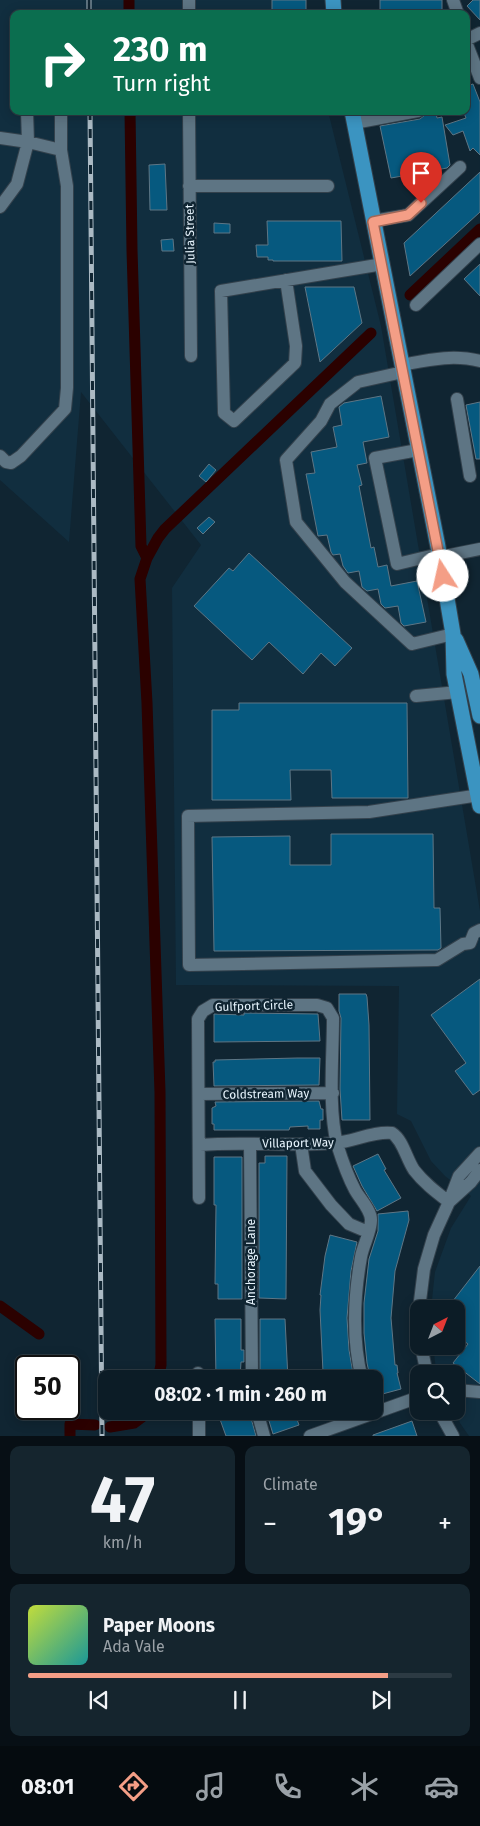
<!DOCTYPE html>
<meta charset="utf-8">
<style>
body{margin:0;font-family:"Fira Sans",sans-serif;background:#15252e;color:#f1f3f6;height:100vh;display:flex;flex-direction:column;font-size:19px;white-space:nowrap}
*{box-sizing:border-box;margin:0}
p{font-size:16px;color:#9aa1a7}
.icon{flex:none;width:28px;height:28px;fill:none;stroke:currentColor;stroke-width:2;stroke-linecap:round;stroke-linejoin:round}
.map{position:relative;height:1436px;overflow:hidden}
.sheet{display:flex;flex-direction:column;gap:10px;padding:10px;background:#070f15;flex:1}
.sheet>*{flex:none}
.banner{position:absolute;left:10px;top:10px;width:460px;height:105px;border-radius:10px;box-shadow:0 2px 12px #0003,0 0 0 1px #2c3a43;background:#0b6e4f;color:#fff;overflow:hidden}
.needle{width:32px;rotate:42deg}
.buttons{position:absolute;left:410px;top:1300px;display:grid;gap:10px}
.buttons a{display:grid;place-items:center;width:55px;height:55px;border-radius:10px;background:#0c1c26;box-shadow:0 2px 12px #0003,0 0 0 1px #2c3a43;font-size:25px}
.speed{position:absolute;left:15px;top:1355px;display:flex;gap:10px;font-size:25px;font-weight:700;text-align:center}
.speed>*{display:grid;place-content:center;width:65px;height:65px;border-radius:50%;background:#0c1c26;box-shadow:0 2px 12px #0003,0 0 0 1px #2c3a43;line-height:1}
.speed .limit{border:2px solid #111;border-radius:8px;background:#fff;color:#111}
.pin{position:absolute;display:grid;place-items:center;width:42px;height:42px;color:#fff;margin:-51px -21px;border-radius:50% 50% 50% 0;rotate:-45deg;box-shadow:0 0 5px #0007}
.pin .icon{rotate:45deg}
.me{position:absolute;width:55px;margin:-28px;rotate:350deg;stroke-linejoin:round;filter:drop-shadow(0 0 4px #0008)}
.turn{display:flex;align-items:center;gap:18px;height:105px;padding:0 20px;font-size:22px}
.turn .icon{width:65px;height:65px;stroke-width:2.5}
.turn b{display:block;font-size:35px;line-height:42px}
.big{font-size:38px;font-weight:700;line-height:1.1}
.sheet .tile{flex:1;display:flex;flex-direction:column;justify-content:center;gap:8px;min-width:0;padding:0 18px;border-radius:10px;background:#15252e}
.sheet .dial{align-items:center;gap:0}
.dial b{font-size:65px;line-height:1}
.song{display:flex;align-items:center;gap:15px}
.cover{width:60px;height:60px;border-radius:8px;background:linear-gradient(135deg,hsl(70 70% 55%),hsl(180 70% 35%))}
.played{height:5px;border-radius:2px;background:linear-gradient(90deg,#f49e86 85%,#2c3a43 85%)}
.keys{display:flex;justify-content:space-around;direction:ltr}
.heat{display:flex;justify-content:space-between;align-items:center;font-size:28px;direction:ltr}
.sheet .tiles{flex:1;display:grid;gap:10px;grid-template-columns:1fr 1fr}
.tile:last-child{grid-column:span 2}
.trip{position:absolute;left:98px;top:1370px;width:285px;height:50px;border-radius:10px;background:#0c1c26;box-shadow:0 2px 12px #0003,0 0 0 1px #2c3a43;font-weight:700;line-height:50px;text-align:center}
.menu{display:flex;height:80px;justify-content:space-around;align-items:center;background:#050b0f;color:#9aa1a7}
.menu .icon{width:35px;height:35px}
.menu .active{color:#f49e86}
.menu b{font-size:22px;color:#f1f3f6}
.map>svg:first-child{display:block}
.built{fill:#112e3f}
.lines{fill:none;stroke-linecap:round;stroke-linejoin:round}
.canal{stroke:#2b0100;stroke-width:11}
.building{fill:#06597f;stroke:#5e7685}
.minor-casing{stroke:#33414c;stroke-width:14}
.major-casing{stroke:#33414c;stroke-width:17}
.minor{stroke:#5e7584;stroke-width:12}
.major{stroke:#3b94c1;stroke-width:15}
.rail-casing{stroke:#abbac4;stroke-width:5}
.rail{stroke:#102532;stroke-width:3;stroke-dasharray:9;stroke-linecap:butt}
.route-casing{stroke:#9f6757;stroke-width:12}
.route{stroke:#f49e86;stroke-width:9}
.labels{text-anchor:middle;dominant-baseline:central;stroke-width:5;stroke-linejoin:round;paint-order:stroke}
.street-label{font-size:12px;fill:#e7f4fd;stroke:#102532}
</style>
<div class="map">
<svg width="480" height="1436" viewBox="0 0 480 1436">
<rect width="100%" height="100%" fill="#102532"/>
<path class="built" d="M0,0H303V14H14V111H328L381,326L480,911V1436H469L460,1423L455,1411H456V1374H438L436,1369L433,1346H456V1309H431L435,1272L451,1228L471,1196L445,1176L431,1161L411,1121L397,1114L399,986L176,985L172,588L201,545L81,392L69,542L0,480Z"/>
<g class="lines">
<path class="canal" d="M129,0V14
M130,111L132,250L141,546L147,558
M410,295L480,229
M0,1306L39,1334
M158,1379L161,1365L160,1092L147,703L140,579L147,558L158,538L165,529L371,333
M110,1427L134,1423L150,1411
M70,1436V1424L95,1425"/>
</g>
<path class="building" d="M272,0H306V14H272Z
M380,0H442V14L400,11V14H380Z
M473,0H480V20L467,6Z
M473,84L480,102V155L473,148L470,151L463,131L453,135L445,125L466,118L464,113L466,112V86Z
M436,113L437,118L442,117L450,165L447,168L391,178L380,126L420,119L425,115Z
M165,164L167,210H150L149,165Z
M480,172V212L410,276L404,243Z
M267,221H341L342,261H273V260H268V257H257L256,245H268Z
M214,223L230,224V233H214Z
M173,239L174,251H162L161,240Z
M480,264V296L464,279Z
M305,287H354L362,323L320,362Z
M381,396L389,437L363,442L367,463L357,465L362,485L359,486L371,548L374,547L378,567L387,565L391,586L417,581L426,622L404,626L401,623L398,606L385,608L381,604L378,589L367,591L362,587L359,571L348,573L343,566L340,554L333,555L331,552L327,535L318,536L306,474L315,473L311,452L337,447L333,427L342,425L339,407L344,403Z
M480,402V459H476L466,405Z
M209,464L216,470L206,482L199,476Z
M209,517L215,522L203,534L197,528Z
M249,553L352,648L335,666L321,653L303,674L269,642L252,660L194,606L229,568L233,571Z
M239,703H407L408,798H332L331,770H290L291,800H212V710H239Z
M331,834H433L434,908H440L441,948L438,950L214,951L212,837L290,836V865H331Z
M480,979V1090L473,1095L455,1071L466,1063L431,1015Z
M339,994H366L367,997L369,1025L370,1120H342L340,1089L341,1018L339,1011Z
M244,1013L318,1014L320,1041L214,1042V1014L244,1015Z
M297,1058H320L319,1085L214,1086L213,1062H215V1060Z
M319,1101L321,1109H323V1120H320V1129H308V1126L290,1127L289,1130H214V1124H212V1108L216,1106L215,1102Z
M378,1154L386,1169L384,1170L401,1198L377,1211L362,1186L353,1166Z
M265,1156H287L286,1299L259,1298V1163H265Z
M214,1157H242V1299H218V1284H215L216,1205H214Z
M408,1211L409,1220L395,1271L391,1318L395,1365H397L398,1373H397L401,1389L375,1396L374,1377H370L367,1363L364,1333V1303L369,1259L378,1231V1214Z
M330,1235L357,1242L351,1271L347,1318L349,1350L354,1379H325L323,1372L320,1310L321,1295H320L325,1256Z
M480,1266V1384L453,1363L468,1344L456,1335V1319L460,1314L456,1312V1309L449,1306Z
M215,1319H241V1350H244V1362H241L240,1378L216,1379Z
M260,1319H285L288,1379L261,1378L260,1377Z
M217,1411H249L256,1436H226Z
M266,1411H294L299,1425L273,1434Z
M412,1421L417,1436H373V1435Z"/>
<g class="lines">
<defs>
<path id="minor" d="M189,0V14
M453,0L458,14
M466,40L480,33
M466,42L480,78
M27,111L28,142L61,150
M189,111L191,356
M354,123L418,111
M0,138L28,142L17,184L0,207
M189,186H328
M373,221L408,215L460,167
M286,280L296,346L295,363L234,421L224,413L221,291L383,264
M416,305L480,244
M401,365C428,360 453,354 480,361
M403,372L358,382L330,404L321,421L286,460L296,522L345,582L412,644L453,634
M457,399L470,476
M418,450L375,458L397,564L439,554
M0,456L6,462L11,463L21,456L65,409L67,388V186L61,150V111
M440,557L480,549
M416,696L458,692
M480,795L369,812L188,816L189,965L437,960L463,944L470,943L474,933L480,930
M199,1094L333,1093
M250,1144L252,1379
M301,1144L305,1171L331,1205L349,1224L368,1232
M200,1145C245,1141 290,1147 335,1143C353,1142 373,1131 392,1133C403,1140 406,1158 414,1170C424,1183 436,1192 449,1202
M199,1198L198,1019L203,1011L213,1005H317L327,1008L333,1018C333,1057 328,1107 337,1144C342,1160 347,1175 355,1190C360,1199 371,1210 371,1220C371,1232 363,1245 361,1257C354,1296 352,1340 362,1379
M449,1202L471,1182L480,1170
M419,1309L424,1269L434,1235L449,1202L459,1176L480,1153
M421,1346L427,1374
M198,1373V1379
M456,1390L480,1392
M199,1411V1436
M257,1411L264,1436
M439,1411L453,1436
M310,1436L419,1397"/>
<path id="major" d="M333,0L334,14
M352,111L440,557L453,634L454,674L480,806
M456,640L471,674L480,716"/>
</defs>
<use href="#minor" class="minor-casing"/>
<use href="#major" class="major-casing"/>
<use href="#minor" class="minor"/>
<use href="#major" class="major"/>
<defs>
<path id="rail" d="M89,0V14
M90,111L102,1436"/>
</defs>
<use href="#rail" class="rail-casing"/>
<use href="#rail" class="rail"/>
</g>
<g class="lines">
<defs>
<path id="route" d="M421,203L408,215L373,222L443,576"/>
</defs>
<use href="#route" class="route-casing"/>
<use href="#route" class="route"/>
</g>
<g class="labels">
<g class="street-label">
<text transform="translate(190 234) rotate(-91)">Julia Street</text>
<text transform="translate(254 1006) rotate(-2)">Gulfport Circle</text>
<text transform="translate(266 1094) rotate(-1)">Coldstream Way</text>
<text transform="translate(298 1143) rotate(-1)">Villaport Way</text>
<text transform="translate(251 1262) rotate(-90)">Anchorage Lane</text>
</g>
</g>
</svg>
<div class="buttons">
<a><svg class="needle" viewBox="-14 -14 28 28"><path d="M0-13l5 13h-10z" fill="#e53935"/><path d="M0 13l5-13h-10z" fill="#9aa1a7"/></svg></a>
<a><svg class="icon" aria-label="search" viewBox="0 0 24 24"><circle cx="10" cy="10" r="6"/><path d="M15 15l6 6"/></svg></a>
</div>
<div class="speed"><div class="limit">50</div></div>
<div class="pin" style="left:421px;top:203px;background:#d93025"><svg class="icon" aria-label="arrive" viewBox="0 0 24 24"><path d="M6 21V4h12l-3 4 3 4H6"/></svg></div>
<svg class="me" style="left:443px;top:576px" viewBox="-20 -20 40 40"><circle r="19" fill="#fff"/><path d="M0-13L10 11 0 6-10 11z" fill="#f49e86"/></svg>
<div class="trip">08:02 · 1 min · 260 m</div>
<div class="banner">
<div class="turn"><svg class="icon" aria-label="right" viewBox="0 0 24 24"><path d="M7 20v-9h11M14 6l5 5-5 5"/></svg><div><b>230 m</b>Turn right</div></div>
</div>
</div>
<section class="sheet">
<div class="tiles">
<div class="tile dial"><b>47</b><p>km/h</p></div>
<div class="tile"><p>Climate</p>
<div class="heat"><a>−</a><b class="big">19°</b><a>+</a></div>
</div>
<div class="tile">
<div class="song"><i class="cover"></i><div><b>Paper Moons</b><p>Ada Vale</p></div></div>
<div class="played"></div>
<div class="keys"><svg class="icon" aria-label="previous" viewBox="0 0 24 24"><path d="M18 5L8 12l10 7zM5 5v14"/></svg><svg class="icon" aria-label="pause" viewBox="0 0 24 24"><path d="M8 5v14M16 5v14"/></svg><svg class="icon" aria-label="next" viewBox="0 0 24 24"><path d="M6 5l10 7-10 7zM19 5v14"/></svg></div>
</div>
</div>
</section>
<nav class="menu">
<b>08:01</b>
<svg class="icon active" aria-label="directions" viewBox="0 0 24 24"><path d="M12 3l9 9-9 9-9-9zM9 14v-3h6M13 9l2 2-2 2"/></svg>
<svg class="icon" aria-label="music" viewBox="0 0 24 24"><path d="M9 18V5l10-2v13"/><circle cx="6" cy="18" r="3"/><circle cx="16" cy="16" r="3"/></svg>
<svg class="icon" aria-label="phone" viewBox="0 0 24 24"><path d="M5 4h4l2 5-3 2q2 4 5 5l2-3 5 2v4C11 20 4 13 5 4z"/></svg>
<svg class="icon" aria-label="climate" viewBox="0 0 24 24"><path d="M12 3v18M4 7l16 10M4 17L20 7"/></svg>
<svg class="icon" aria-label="car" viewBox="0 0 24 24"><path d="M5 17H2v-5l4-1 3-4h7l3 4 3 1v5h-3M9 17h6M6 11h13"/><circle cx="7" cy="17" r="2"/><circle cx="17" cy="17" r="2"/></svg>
</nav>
